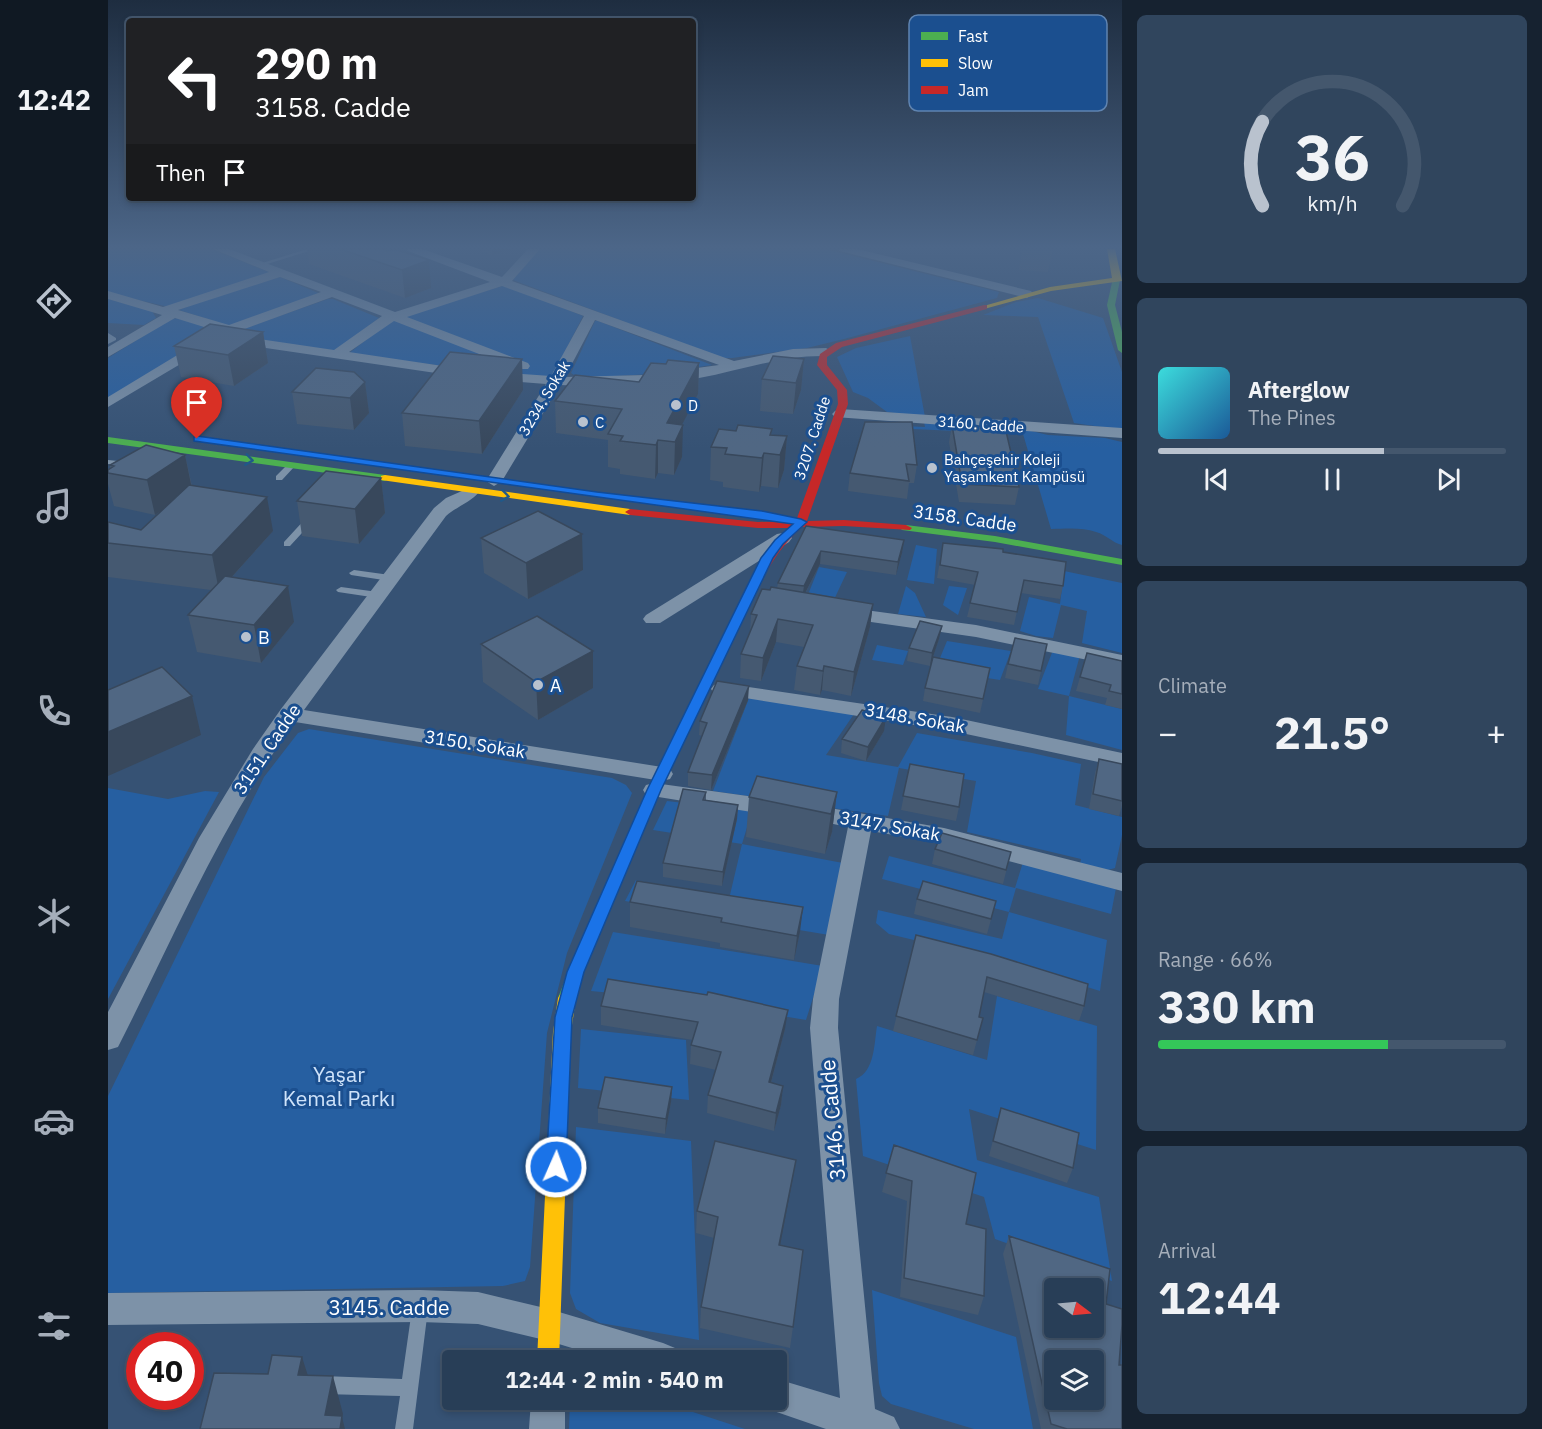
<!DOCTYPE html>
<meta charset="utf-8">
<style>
body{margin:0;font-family:"IBM Plex Sans",sans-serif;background:#30455d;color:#f1f3f6;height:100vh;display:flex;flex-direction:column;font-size:22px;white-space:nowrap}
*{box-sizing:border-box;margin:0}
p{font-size:20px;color:#a5aeba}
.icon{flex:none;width:33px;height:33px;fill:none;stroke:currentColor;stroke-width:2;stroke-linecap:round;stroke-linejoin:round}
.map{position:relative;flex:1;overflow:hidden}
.sheet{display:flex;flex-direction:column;gap:15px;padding:15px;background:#162230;width:420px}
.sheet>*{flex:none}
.hud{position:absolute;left:18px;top:18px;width:570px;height:183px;border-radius:6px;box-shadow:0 3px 9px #0003,0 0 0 2px #44576d;background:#202124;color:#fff;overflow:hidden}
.needle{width:39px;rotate:106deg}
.controls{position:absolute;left:936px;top:1278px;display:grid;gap:12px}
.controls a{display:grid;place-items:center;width:60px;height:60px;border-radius:6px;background:#283e57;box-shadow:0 3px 9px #0003,0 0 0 2px #44576d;font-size:30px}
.speed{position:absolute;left:18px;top:1332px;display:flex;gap:12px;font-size:30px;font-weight:700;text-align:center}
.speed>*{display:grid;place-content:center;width:78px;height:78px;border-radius:50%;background:#283e57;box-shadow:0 3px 9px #0003,0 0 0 2px #44576d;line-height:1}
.speed .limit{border:9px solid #d22;background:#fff;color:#111}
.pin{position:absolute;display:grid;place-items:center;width:51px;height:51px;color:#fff;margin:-62px -26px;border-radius:50% 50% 50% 0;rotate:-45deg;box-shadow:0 0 6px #0007}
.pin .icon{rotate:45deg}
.me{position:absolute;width:66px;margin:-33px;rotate:2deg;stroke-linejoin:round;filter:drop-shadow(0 0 4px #0008)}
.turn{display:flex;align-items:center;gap:21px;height:126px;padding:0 30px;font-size:27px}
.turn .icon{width:78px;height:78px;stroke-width:2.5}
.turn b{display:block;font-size:42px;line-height:51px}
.then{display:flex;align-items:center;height:57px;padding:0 30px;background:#0003;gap:12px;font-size:22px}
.big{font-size:45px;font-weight:800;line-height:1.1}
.sheet .widget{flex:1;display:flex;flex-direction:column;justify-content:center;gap:9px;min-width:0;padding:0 21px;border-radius:9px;background:#30455d}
.sheet .dial{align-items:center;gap:0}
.dial svg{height:156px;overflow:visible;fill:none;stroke:#44576d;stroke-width:7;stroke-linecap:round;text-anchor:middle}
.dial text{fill:#f1f3f6;stroke:none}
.song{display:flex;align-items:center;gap:18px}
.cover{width:72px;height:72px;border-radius:9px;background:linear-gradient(135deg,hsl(180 70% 55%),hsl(210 70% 35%))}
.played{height:6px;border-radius:3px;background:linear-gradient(90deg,#b9c2ce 65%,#44576d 65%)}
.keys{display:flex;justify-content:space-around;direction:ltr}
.heat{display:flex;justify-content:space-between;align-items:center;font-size:33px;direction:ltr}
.charge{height:9px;border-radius:4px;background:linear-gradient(90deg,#34c759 66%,#44576d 0)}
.trip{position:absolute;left:334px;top:1350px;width:345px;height:60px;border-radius:6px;background:#283e57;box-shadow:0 3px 9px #0003,0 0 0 2px #44576d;font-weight:800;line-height:60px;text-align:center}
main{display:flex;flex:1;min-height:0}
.dock{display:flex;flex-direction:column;width:108px;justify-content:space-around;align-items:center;background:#101923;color:#a5aeba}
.dock .icon{width:42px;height:42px}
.dock .active{color:#b9c2ce}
.dock b{font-size:27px;color:#f1f3f6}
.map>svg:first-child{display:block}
.green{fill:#265fa1}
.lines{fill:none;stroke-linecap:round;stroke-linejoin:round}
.lane{fill:#7d92a8;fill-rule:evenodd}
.street{fill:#7d92a8;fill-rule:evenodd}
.fast{fill:#4caf50;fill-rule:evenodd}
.slow{fill:#ffc107;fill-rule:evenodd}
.jam{fill:#c62828;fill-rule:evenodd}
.wall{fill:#455971}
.shaded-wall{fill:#38485c}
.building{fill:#506783;stroke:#38485c;stroke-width:1.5;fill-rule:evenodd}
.oneway{stroke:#205989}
.route{fill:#1a73e8;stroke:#114b97;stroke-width:1.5}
.poi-dot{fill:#b9c2ce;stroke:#1b4f8f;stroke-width:2}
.labels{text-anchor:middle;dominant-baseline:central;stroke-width:6;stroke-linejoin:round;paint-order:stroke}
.far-street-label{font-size:15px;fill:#fff;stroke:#1b4f8f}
.far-poi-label{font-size:15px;fill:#fff;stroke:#1b4f8f;text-anchor:start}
.street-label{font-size:18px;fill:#fff;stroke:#1b4f8f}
.poi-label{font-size:18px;fill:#fff;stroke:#1b4f8f;text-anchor:start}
.near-park-label{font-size:21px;fill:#cfe3fa;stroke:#1b4f8f}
.near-street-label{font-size:21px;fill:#fff;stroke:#1b4f8f}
.key{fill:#1b4f8f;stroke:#5f84b1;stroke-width:1.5}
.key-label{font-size:16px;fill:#fff}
</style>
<main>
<nav class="dock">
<b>12:42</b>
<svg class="icon active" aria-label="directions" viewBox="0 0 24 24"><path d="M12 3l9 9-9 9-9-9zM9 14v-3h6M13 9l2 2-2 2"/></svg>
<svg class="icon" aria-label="music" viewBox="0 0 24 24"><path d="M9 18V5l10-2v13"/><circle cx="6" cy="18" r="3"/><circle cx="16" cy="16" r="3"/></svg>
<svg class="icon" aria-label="phone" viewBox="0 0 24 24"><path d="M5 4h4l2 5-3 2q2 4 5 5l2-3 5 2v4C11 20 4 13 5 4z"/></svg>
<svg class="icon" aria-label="climate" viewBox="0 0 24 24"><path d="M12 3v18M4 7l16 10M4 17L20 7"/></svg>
<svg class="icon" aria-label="car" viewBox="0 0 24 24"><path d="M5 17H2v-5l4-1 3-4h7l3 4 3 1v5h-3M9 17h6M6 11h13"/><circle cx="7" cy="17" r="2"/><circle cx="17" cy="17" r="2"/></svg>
<svg class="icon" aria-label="filters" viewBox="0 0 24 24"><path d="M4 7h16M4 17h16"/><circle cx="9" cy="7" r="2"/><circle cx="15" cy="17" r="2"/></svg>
</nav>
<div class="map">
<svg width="1014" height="1429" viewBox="0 0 1014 1429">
<rect width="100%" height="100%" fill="#365274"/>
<path class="green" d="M0,249H103L163,273L61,307L0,293Z
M431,249H717L891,292L889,298L736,339L699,348L624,358H613L405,280Z
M172,277L215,295L122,326L71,310L102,298Z
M398,285L475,316L444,377L431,378L240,354L281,322L293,316Z
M930,298L995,318L1014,372V430L966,423L930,317L875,315L908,302Z
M0,299L44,311L48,318L36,325L0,323Z
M220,299H225L271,318L227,351L143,340L126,332Z
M69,318L111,330L0,399V358L61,320Z
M487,321H490L604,365L544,374L471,378L463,373Z
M802,336L817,417L779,412L760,398L745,392L729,357L748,348Z
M784,420H794L795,426L817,427L816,422L915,429L940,435L997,438L1014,442V545C1003,542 999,535 988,532C974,527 957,529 943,529L915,434L759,427L770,422Z
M808,545L829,549L826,584L799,580Z
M711,567L739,572L723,606L697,602Z
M956,571L1014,583V653L974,643L979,611L953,605L945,638L928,636L912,631L921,597L952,604Z
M798,586L807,593L818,617L790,614Z
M841,586L859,588L850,615L835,605Z
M839,641L903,651L892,680L827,670Z
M769,645L800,651L795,665L764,660Z
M945,650L972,655L961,696L1014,709V750L958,735L961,696L930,689Z
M641,698L746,714L718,755L790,767L809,733L924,753L973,764L967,805L1014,817V835L1007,868L1000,870L972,864L973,859L859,832L868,781L791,768L780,816L605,791Z
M201,729L504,778L518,785L524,793L459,953L439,1033L422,1267L417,1281L395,1286L0,1293V1096L156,777L190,733Z
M0,788L60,799L97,791L111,792L0,999Z
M559,801L644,811L634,844L735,863L721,935L517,901L528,880L621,899L634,844L545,830Z
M781,856L907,888L915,862L1008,888L1003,914L908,888L901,912L999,940L992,991L897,962L781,934L768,923L770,910L894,939L901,912L774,879Z
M505,932L715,966L698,1020L585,1001L483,991Z
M889,996L989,1026L988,1150L861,1109L869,1160L991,1197L1004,1281L887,1239L876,1197L755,1156L748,1079C767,1071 766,1044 769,1026L879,1060Z
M473,1029L578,1040L581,1100L470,1088Z
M468,1127L583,1141L591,1340L492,1323L468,1309L462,1293Z
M764,1290L908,1337L925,1429H866L783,1404L774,1396L771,1383Z
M462,1400H548L637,1429H461Z"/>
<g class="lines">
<path class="lane" d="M199,249H207L153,266L148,265Z
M0,333L8,338V340L0,344Z
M0,460L10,461L14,463L10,465L0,464Z
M180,464H186L187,466L174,480H168V476Z
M202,516L206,519L205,521L182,546H176V542L199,517Z
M246,570L282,575L287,578L282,581L243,575L241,573Z
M233,587L270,592L275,595L270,598L230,592L228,590Z
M312,1301L318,1303L320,1309L305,1429H287L292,1396L215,1394L209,1391L206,1385L209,1379L215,1376L294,1379L304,1309L306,1303Z"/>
<path class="street" d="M105,249H121L287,312L382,282L300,251L298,249H314L394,277L420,249H432L404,281L626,361L685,349L718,348L725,352L718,356C674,355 634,370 591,378C546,386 498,387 452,385L394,481L386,486L378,481L438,384L386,380L379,376L386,372L443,376L476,316L394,286L299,317L420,363L422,366L420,369H410L286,321L241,352L355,369L360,370L362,373L360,376L355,377L130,344L123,340L130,336L226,350L274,316L224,297L123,334L0,407V397L109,331L67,318L0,357V347L54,315L0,299V291L55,307L161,272ZM172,277L213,292L121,325L70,310ZM487,320L611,365L537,375L457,377Z
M730,249H749L923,291L925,294L919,298L732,251Z
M732,409L1014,428V438L727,417L724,414L727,411Z
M363,487L371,492C363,502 348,507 338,516L196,710L554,767L562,769L565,774L562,779L554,781L187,722C114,822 66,937 10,1047L0,1050V1012L91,838L145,749L173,709L326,508L338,498Z
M675,533L681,534L684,538L681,542L552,623H538L535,619L538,615L669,534Z
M735,607L868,625L1014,655V667L868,637L728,617L726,613L728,609Z
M613,683L844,717L1014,753V767L844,731L606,693L603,689L606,685Z
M546,783L668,800L676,803L679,808L676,813L668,816L538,795L535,790L538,785Z
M699,804L836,828L1014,873V891L836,844L763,831L731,999L730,1028L767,1409L786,1417L792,1429H718L657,1408L653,1400H669V1379L732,1398L702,1028L705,999L740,827L691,817L688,812L691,807Z
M312,1290L370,1292L441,1309L555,1343L567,1348L572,1360H503L441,1341L370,1324L312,1322L0,1325V1293Z
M423,1400H457V1429H421Z"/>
<path class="fast" d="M1005,278L1012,280L1007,305L1014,332V353L1010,350L999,305Z
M0,437L277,475L282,478L277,481L0,443Z
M798,525L887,536L1014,559V565L887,542L794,530L792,528Z
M630,613L636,617L553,790L476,972L465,1003L459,1005L453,1003L450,998L460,972L539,790L624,617Z"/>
<path class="slow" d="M999,249H1007L1014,281L943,291L876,309L872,307L942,287L1004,278Z
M277,475L522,509L527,512L522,515L273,480V476Z
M459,991L465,993L468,998L463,1032L451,1360H429L445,1032L450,998L453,993Z"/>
<path class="jam" d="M876,305H879V309L734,347L719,357V365L739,390L740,404L699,521L736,520L798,525L804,528L802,530L736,526L694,527C663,555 654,581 636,617L630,621L624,617C640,585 653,552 680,528H650L522,515L517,512L522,509L650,522L688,521L730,404L729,390L709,365L712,354L728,343Z"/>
</g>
<path class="wall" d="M199,249H277L278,251L323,288L297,298L201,264Z
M364,249H403L384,255Z
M914,249H945L940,272L911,270Z
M155,332L160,363L126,386L73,377L66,346Z
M696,359L693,390L685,414L652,411L654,379Z
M591,363L590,394L574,424V457L566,475L550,473L547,479L512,474V469L500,467V440L448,433L447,401L531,382Z
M257,382L261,413L246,430L189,424L184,392Z
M415,390L374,454L297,446L294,413Z
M757,422L809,465L806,483H801L799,499L740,491L742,473Z
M844,425L911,487L907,505L851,502L841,442Z
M679,436L676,470L670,488L653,486L651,492L615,487V482L602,480L603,447Z
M77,455L84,486L165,531L124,577L186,622L153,663L89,652L80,615L103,590L0,577V522L33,530L57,508L47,515L6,506L0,484V470L2,468V465Z
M273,478L277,513L251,544L194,536L189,501Z
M698,526L796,540L794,553L788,575L712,564L698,592L765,604L762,627L743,696L714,690L712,695L686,690L689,666L696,647L668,642L653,681L632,678L633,654L642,633L643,614L662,590L669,588L670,583Z
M373,538L475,570L420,599L376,573Z
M835,543L895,552L955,586L952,599L913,593L906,625L859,617L867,585L829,578Z
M834,626L831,639L822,666L799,661L801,648Z
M373,644L485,688L430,720L375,682Z
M939,644L930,685L897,678L900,664Z
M979,653L1014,661V709L997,705L999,698L968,691Z
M882,668L872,713L815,701L817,688Z
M640,700L603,790L580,786V772L594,736L591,735L592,721Z
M776,731L758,761L733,753L734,739Z
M991,759L1014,764V806L1011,816L981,809L987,773Z
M802,764L851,807L848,821L793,810Z
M598,792V800L630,805L629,819L614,886L555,877V863Z
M729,792L724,832L717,854L638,837L641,797Z
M827,849L903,852L895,884L824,864Z
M809,899L888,901L879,934L806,914Z
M522,902L692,932L686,960L612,947V943L522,927Z
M808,935L976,1006L971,1021L876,992L871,1017L875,1018L865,1055L785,1031Z
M493,1006L677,1029L663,1083L675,1086L673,1105L666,1131L599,1113L600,1095L608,1070L582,1064L583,1045L585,1040L493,1025Z
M564,1087L563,1102L557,1134L490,1123V1108Z
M893,1108L965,1168L959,1183L881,1156Z
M786,1145L858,1224L876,1296L870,1315L792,1297L799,1201L774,1192Z
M684,1182L672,1245L685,1327L682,1348L592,1328L593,1307L606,1238L588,1233L589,1211Z
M901,1236L998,1304L1011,1365L1014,1429H933L895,1254Z"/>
<path class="shaded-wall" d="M384,249H403L384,255Z
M321,260L323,288L297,298L294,270Z
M155,332L160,363L126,386L120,355Z
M414,359L415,390L374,454L371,421Z
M696,359L693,390L685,414L688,383Z
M591,363L590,394L565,442L559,423Z
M257,382L261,413L246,430L242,398Z
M575,425L574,457L566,475L567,442Z
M679,436L676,470L670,488L672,455Z
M550,440V473L547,479L548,445Z
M656,453L653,486L651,492L654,458Z
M77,455L84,489L47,515L39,480Z
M273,478L277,513L251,544L247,509Z
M159,497L165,531L111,591L104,555Z
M474,534L475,570L420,599L418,563Z
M796,540L794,553L788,575L790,562Z
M713,551L712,564L694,599L696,586Z
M180,586L186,622L153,663L146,625Z
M765,604L762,627L743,696L746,672Z
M670,619L668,642L653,681L655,658Z
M834,626L831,639L822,666L824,653Z
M485,651V688L430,720L428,682Z
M716,666L714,690L712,695L715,671Z
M641,686L640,700L603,790L604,775Z
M84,696L93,735L0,776V732Z
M778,717L776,731L758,761L760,747Z
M729,792L724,832L717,854L723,814Z
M630,805L629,819L614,886L615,872Z
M695,907L692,932L686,960L689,936Z
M680,1010L677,1029L658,1101L661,1082Z
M675,1086L673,1105L666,1131L668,1113Z
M564,1087L563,1102L557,1134L558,1119Z
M688,1160L684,1182L668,1267L671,1245Z
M194,1357L206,1395L190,1375Z
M225,1376L235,1414L234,1417L237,1429H221L217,1415Z"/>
<path class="building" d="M232,249H277L278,251L289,250L321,260L294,270Z
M102,324L155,332L120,355L66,346Z
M342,352L414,359L371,421L294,413Z
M665,356L696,359L688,383L654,379Z
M560,360L591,363L559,423L575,425L567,442L550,440L548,445L512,441L515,436L500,434L514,409L447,401L467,375L531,382L543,363L558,364Z
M208,368L246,372L257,382L242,398L184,392Z
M757,422H804L809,465L798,464L801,481L742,473Z
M630,425L664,429L662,435L679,436L672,455L656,453L654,458L617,454L619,448L603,447L611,429L628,431Z
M844,425L897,427L911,487L854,484Z
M38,445L77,455L39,480L0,473V470L6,466L2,465Z
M218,471L273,478L247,509L189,501Z
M81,485L159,497L104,555L0,543V522L33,530Z
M430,511L474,534L418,563L373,538Z
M698,526L796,540L790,562L713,551L696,586L670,583Z
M835,543L895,549V552L958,562L955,586L916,580L909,612L862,603L870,572L832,565Z
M117,576L180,586L146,625L80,615Z
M663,587L765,604L746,672L716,666L715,671L689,666L705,625L670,619L655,658L633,654L649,615L643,614L654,589L662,590Z
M429,616L485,651L428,682L373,644Z
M812,621L834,626L824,653L801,648Z
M907,638L939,644L933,671L900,664Z
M979,653L1014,661V694L1001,691L1003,685L972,677Z
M825,657L882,668L875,699L817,688Z
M54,667L84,696L0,732V690Z
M609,681L641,686L604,775L580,772L599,723L592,721Z
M754,710L778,717L760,747L734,739Z
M991,759L1014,764V801L985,794Z
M802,764L856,774L851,807L795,796Z
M649,776L729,792L723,814L641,797Z
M575,789L598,792L595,800L630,805L615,872L555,863Z
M834,833L903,852L898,870L827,849Z
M529,881L695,907L689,936L613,922L614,918L522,902Z
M815,881L888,901L883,919L809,899Z
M808,935L883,954L980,984L976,1006L879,977L871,1017L875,1018L869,1040L788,1016Z
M500,979L599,995L600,992L680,1010L661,1082L675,1086L668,1113L600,1095L613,1052L583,1045L590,1022L493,1006Z
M497,1077L564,1087L558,1119L490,1108Z
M893,1108L971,1133L965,1168L885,1141Z
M607,1141L688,1160L671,1245L695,1250L685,1327L593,1307L610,1217L589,1211Z
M786,1145L868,1173L858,1224L878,1229L876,1296L796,1278L804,1181L778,1173Z
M901,1236L1002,1269L998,1304L1014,1309V1325L1011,1365H1014V1429H959L943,1424ZM946,1288H986V1328H946ZM946,1360H986V1400H946Z
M164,1355L194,1357L190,1375L225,1376L217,1415L234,1416L232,1429H92L106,1373L160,1374Z"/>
<defs><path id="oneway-chevron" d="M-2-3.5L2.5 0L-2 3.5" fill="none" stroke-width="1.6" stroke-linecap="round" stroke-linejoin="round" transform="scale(1.5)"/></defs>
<g class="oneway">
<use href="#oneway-chevron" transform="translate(141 460) rotate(8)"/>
<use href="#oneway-chevron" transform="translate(397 496) rotate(8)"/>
</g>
<linearGradient id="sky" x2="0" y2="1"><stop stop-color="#1e2d40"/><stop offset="0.55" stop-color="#4c6688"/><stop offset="1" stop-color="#4c6688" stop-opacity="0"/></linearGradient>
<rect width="1014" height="449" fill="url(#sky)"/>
<path class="route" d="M89,436L489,492L654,511L693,519L699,522L675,544L665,558L553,790L476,972L464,1017L458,1167L455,1174L448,1176L441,1174L438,1167L447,1017L459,972L539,790L653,558L667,540L685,524L86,441V437Z"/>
<g class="poi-dot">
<circle cx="568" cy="405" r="6"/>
<circle cx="475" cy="422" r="6"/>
<circle cx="824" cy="468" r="6"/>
<circle cx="138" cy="637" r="6"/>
<circle cx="430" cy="685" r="6"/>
</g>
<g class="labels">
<g class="far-street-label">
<text transform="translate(436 398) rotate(-59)">3234. Sokak</text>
<text transform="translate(873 424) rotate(4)">3160. Cadde</text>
<text transform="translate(704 438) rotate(-72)">3207. Cadde</text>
</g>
<g class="far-poi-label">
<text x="580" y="405">D</text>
<text x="487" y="422">C</text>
<text x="836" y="459">Bahçeşehir Koleji<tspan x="836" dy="17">Yaşamkent Kampüsü</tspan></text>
</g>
<g class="street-label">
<text transform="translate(857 518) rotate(8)">3158. Cadde</text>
<text transform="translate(807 718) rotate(10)">3148. Sokak</text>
<text transform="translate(367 744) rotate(9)">3150. Sokak</text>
<text transform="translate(159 749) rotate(-56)">3151. Cadde</text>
<text transform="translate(782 826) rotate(10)">3147. Sokak</text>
</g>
<g class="poi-label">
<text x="150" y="637">B</text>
<text x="442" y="685">A</text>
</g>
<g class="near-park-label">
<text x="231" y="1074">Yaşar<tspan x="231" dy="24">Kemal Parkı</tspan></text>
</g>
<g class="near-street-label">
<text transform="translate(724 1120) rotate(-95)">3146. Cadde</text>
<text x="281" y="1307">3145. Cadde</text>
</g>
</g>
<rect x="801" y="15" width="198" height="96" rx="9" class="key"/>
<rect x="813" y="32" width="27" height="8" fill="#4caf50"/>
<rect x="813" y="59" width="27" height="8" fill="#ffc107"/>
<rect x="813" y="86" width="27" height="8" fill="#c62828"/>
<g class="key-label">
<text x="850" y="42">Fast</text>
<text x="850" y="69">Slow</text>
<text x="850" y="96">Jam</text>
</g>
</svg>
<div class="controls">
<a><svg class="needle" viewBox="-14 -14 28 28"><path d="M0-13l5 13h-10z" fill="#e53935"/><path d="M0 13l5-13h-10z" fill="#a5aeba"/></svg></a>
<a><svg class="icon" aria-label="layers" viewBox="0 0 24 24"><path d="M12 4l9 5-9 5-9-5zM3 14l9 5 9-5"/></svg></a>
</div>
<div class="speed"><div class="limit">40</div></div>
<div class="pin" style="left:89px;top:439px;background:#d93025"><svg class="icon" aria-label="arrive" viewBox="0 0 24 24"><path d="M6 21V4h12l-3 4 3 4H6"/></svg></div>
<svg class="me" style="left:448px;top:1167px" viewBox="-20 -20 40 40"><circle r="17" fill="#1a73e8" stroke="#fff" stroke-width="3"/><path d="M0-11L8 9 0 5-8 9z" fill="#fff"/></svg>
<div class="trip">12:44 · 2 min · 540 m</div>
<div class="hud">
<div class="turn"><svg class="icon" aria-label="left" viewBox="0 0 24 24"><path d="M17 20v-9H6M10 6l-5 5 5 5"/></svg><div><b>290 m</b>3158. Cadde</div></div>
<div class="then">Then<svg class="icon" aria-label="arrive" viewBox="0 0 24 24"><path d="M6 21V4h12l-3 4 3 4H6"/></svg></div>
</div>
</div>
<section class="sheet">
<div class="widget dial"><svg viewBox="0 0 100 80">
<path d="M14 69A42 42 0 1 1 86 69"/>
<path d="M14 69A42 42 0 0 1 14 26" stroke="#b9c2ce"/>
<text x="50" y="56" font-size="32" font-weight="700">36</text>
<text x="50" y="72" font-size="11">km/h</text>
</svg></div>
<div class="widget">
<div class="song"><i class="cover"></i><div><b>Afterglow</b><p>The Pines</p></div></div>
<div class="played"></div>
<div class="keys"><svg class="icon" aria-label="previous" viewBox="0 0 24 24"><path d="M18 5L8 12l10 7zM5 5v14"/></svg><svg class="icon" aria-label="pause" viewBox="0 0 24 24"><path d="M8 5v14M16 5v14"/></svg><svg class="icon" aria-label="next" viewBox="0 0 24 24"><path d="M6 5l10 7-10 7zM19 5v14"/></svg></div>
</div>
<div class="widget"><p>Climate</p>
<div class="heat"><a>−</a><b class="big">21.5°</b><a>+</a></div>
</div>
<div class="widget"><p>Range · 66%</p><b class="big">330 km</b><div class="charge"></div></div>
<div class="widget"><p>Arrival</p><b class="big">12:44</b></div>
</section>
</main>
